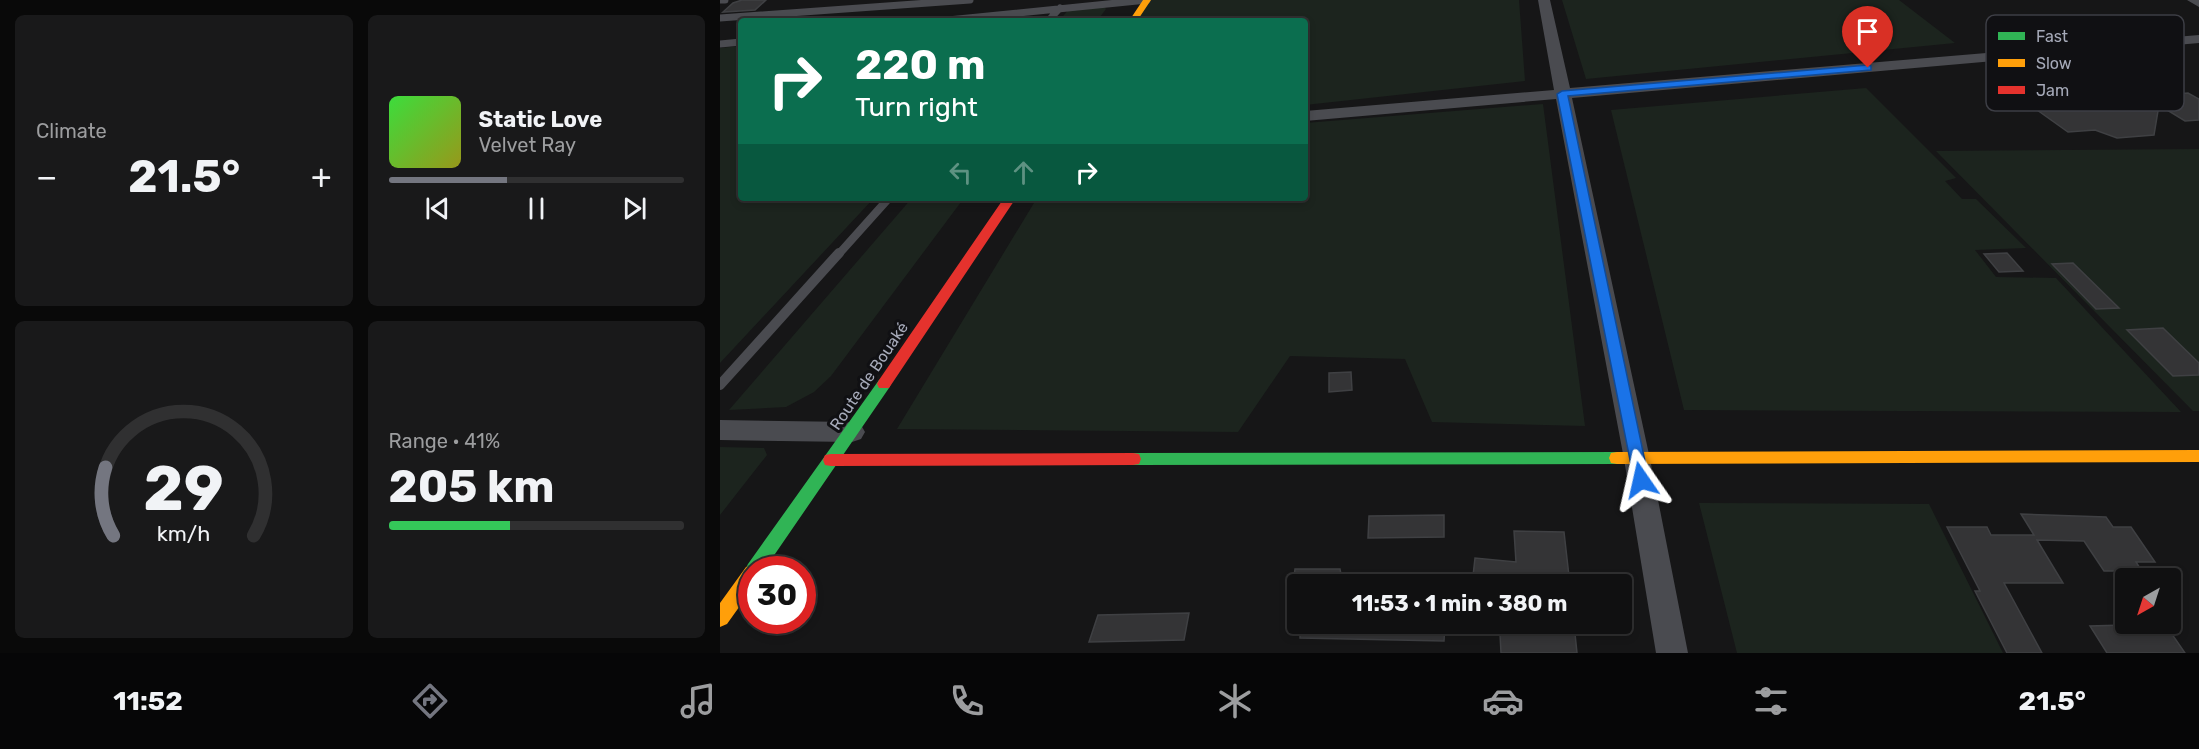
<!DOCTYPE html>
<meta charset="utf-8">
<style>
body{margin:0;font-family:Rubik,sans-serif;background:#19191a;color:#f1f3f6;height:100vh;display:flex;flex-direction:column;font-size:22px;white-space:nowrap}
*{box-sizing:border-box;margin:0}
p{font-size:20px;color:#9c9d9f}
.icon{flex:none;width:33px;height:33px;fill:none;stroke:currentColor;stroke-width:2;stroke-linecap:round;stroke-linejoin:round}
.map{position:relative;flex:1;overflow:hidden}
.drawer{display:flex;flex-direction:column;gap:15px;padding:15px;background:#090909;width:720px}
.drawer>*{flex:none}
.top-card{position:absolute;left:18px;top:18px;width:570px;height:183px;border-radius:6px;box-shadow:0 3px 9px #0003,0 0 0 2px #303031;background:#0b6e4f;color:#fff;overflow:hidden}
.needle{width:39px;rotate:219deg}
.tools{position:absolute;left:1395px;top:568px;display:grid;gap:12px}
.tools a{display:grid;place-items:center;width:66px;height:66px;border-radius:6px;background:#101011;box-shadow:0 3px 9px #0003,0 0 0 2px #303031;font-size:30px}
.speed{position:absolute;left:18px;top:556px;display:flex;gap:12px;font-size:30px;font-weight:700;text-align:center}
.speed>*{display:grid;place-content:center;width:78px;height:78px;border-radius:50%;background:#101011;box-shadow:0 3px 9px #0003,0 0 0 2px #303031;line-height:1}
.speed .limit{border:9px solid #d22;background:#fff;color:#111}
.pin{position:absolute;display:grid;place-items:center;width:51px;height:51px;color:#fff;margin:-62px -26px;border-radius:50% 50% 50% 0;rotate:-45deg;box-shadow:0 0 6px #0007}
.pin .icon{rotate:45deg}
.me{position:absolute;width:66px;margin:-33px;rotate:349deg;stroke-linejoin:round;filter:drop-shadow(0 0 4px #0008)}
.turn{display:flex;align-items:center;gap:21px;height:126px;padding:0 18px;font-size:27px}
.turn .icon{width:78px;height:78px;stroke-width:2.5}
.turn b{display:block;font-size:42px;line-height:51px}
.lanes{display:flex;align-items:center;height:57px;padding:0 18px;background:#0003;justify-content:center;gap:30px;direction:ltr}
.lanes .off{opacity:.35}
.big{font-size:45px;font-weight:700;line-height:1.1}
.drawer .widget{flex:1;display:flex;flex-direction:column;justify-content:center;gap:9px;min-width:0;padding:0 21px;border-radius:9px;background:#19191a}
.drawer .dial{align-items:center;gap:0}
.dial svg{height:156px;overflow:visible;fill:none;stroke:#303031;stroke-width:7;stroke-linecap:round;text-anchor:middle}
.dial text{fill:#f1f3f6;stroke:none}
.song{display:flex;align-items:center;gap:18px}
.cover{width:72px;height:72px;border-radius:9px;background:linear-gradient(135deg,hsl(120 70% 55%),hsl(60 70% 35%))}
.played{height:6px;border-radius:3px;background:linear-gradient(90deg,#747680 40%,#303031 40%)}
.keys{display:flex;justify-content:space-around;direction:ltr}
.heat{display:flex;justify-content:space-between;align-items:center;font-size:33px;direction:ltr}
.charge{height:9px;border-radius:4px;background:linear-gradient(90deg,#34c759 41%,#303031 0)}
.drawer .tiles{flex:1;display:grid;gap:15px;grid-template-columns:repeat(2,1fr)}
.trip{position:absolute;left:567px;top:574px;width:345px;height:60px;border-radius:6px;background:#101011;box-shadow:0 3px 9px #0003,0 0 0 2px #303031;font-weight:700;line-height:60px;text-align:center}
.tab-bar{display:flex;height:96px;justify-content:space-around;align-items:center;background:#060607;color:#9c9d9f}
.tab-bar .icon{width:42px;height:42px}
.tab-bar .current{color:#747680}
.tab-bar b{font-size:27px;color:#f1f3f6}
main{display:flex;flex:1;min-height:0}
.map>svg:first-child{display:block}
.green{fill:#1c241e}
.building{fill:#343436;stroke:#3f4043;stroke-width:1.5}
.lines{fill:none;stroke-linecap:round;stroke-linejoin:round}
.lane-far2{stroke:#4a4b50;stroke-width:7}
.lane-far1{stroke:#4a4b50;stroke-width:8}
.lane{stroke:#4a4b50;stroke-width:10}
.street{fill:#4a4b50;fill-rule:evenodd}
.fast{fill:#30b455;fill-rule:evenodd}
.slow{fill:#ff9f0a;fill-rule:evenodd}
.jam{fill:#e5322d;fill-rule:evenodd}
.route{fill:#1a73e8;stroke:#114b97;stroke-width:1.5}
.labels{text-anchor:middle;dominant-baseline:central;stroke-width:6;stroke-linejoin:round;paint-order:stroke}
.street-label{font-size:16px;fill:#a6aab9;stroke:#101013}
.key{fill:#101013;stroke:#3d3e45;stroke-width:1.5}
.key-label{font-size:16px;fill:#a6aab9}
</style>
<main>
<section class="drawer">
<div class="tiles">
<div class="widget"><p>Climate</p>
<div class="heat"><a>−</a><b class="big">21.5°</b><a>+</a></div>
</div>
<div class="widget">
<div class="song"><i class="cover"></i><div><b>Static Love</b><p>Velvet Ray</p></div></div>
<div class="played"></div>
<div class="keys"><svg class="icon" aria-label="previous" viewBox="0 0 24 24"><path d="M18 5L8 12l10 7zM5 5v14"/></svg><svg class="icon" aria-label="pause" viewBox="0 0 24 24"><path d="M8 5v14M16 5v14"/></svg><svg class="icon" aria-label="next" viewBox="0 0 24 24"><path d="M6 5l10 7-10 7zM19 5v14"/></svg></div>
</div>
<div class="widget dial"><svg viewBox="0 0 100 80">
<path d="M14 69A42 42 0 1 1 86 69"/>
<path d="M14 69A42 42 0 0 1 10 34" stroke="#747680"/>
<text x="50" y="56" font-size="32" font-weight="700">29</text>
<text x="50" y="72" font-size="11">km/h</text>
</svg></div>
<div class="widget"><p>Range · 41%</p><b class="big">205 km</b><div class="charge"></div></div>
</div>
</section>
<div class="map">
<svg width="1479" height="653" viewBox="0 0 1479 653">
<rect width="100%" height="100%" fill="#161617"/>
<path class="green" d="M428,0H799L805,81L585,105V21H552L553,19L415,21Z
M842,0H1179L1235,43L866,79Z
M384,7L386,9L377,21H339L349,9Z
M21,46V198H154L0,363V48Z
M1146,88L1236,178L1225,181L1242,199H1256L1306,248L1255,250L1276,277L1336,278L1461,412L964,410L891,110Z
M823,104L865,426L712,422L685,359L570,356L518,432L177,429L317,198H585V123Z
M1479,149V411H1473L1216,151Z
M192,198H244L111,376L94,392L66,407L9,410Z
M0,447L44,448L47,455L0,515Z
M979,503L1209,504L1283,653H1017Z"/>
<path class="building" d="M22,0H46L35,10L3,12L13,3Z
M1330,76L1350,82L1354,76L1394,84L1399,89L1396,99L1468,93L1479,99V120L1465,121L1439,105L1434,135L1397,138L1375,130L1348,132L1303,100L1287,95L1294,81L1310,85L1313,78L1327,81Z
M1287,253L1303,271L1279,272L1264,254Z
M1353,263L1399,308L1376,309L1332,264Z
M1443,328L1479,363V375L1453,376L1407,330Z
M631,372L632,390L609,392V373Z
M1301,514L1386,517L1393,527H1411L1435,562H1416L1427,579H1404L1399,571H1384L1364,541L1317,540L1343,583H1284L1322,653H1287L1255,591H1260L1227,527H1267L1271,535H1314Z
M724,515V537L648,538L649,516Z
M794,531L844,532L850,585H752L755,558L796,562Z
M575,569H620L623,585H573Z
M469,613L464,640L369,642L378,615Z
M580,624H725L724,641L580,638Z
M790,624H854L857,653H781L780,634H790Z
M1441,624H1445L1465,653H1387L1370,626Z"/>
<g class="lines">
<path class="lane-far2" d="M0,0H5
M0,18L250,0
M218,21L427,0
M328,21L340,8
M0,44L21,42"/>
<path class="lane-far1" d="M118,255L169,198"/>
<path class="lane" d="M0,385L119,253"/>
<path class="street" d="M818,0H830L850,88L1479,35V43L852,98L930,459L968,653H936L904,459L836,99L585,121V111L834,90Z
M1467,0H1479V7Z
M0,420L132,422L141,425L145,432L141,439L132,442L0,440Z"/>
<path class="fast" d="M164,379L169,380L171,384L169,388L44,570H32V577L28,576L25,570L28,564L159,380Z
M897,452L903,453L905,458L903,463L897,464L413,465L407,464L405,459L407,454L413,453Z"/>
<path class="slow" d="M423,0H431L417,21H409Z
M1479,450V462L897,464L891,463L889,458L891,453L897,452Z
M32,565L40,570H32V589L7,624L0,627V603L26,567Z"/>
<path class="jam" d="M284,198H296L169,388H159L157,384L159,380Z
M413,453L419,454L421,459L419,464L413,465L111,466L105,465L103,460L105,455L111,454Z"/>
</g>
<path class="route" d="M1148,65L1151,66V70L848,96L929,480L926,485L921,487L915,485L837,94L842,91Z"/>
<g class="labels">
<g class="street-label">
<text transform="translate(149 376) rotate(-56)">Route de Bouaké</text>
</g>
</g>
<rect x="1266" y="15" width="198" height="96" rx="9" class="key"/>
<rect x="1278" y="32" width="27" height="8" fill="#30b455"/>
<rect x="1278" y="59" width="27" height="8" fill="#ff9f0a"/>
<rect x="1278" y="86" width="27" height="8" fill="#e5322d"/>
<g class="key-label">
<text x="1316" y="42">Fast</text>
<text x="1316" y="69">Slow</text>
<text x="1316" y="96">Jam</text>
</g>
</svg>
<div class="tools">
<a><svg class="needle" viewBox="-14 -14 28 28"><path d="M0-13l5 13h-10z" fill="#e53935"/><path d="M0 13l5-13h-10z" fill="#9c9d9f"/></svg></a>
</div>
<div class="speed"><div class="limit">30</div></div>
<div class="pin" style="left:1148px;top:68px;background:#d93025"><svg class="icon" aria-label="arrive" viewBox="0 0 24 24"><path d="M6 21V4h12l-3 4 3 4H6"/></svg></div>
<svg class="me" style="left:921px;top:480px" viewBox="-20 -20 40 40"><path d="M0-17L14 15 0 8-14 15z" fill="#1a73e8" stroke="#fff" stroke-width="4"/></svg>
<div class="trip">11:53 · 1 min · 380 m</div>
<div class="top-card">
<div class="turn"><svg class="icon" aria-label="right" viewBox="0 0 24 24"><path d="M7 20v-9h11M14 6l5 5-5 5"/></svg><div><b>220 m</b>Turn right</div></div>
<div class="lanes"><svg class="icon off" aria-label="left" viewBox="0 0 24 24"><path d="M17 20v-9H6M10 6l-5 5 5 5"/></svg><svg class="icon off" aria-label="ahead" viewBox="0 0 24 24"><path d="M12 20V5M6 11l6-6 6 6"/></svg><svg class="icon" aria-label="right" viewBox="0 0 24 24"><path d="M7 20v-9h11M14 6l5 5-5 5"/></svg></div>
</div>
</div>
</main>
<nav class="tab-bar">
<b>11:52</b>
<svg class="icon current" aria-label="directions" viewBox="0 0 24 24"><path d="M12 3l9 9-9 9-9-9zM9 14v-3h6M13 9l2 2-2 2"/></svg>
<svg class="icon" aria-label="music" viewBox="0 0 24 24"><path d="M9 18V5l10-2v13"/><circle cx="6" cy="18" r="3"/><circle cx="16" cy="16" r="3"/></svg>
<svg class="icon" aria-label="phone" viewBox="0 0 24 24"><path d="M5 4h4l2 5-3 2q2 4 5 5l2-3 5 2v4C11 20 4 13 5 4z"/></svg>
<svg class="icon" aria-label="climate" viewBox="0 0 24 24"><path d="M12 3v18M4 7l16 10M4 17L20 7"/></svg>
<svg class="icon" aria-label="car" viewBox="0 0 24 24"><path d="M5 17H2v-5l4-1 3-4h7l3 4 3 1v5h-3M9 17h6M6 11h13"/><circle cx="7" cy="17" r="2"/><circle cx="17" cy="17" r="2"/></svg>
<svg class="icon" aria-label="filters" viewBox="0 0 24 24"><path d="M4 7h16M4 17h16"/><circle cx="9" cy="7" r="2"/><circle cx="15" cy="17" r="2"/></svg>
<b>21.5°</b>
</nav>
